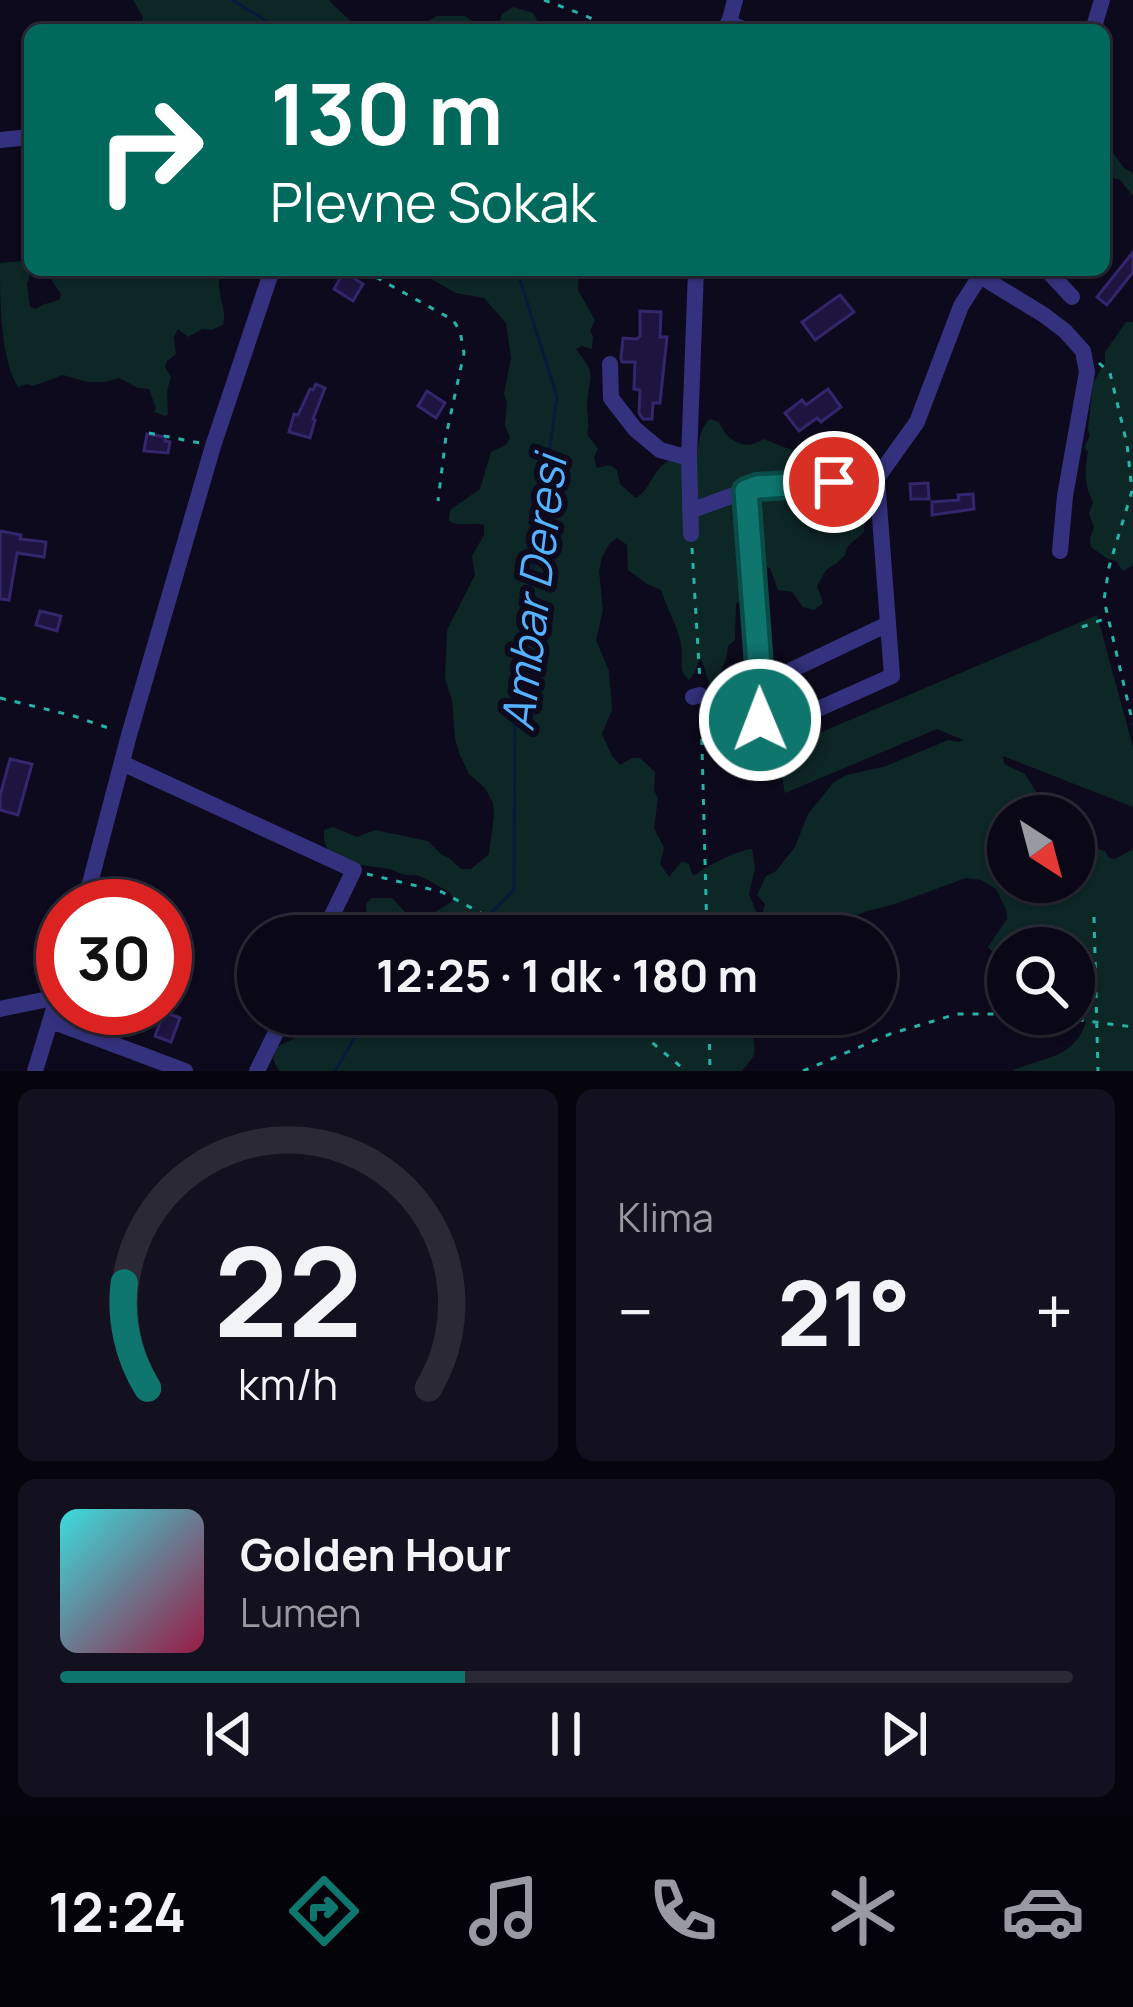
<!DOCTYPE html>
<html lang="tr">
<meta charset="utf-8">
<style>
body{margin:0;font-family:Manrope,sans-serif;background:#13111f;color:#f1f3f6;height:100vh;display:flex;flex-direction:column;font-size:45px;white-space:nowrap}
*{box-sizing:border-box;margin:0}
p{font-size:39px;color:#999aa1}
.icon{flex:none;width:66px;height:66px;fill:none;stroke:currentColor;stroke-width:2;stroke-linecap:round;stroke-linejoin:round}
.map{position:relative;height:1071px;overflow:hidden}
.drawer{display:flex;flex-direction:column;gap:18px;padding:18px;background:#06040c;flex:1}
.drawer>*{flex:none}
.banner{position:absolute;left:24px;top:24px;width:1086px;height:252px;border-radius:18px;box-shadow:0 3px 9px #0004,0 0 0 3px #2a2935;background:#00695c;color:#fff;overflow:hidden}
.needle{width:78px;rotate:144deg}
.tools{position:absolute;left:987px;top:795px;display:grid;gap:24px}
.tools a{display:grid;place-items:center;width:108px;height:108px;border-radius:50%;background:#0a0816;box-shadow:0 3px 9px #0004,0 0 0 3px #2a2935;font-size:60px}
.speed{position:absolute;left:36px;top:879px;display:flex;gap:24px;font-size:60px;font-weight:700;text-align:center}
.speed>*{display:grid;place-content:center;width:156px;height:156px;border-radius:50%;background:#0a0816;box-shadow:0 3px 9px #0004,0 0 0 3px #2a2935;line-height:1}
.speed .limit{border:18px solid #d22;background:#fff;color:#111}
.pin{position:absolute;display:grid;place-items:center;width:102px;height:102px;color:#fff;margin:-51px;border:6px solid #fff;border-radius:50%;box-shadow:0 3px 12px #0007}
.me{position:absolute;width:132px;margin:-66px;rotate:359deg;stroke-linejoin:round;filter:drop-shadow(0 0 9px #0008)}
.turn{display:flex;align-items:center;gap:42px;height:252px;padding:0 48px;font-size:54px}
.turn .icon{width:156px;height:156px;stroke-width:2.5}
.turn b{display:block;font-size:84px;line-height:102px}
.big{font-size:90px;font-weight:700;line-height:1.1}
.drawer .tile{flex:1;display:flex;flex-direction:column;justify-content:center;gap:18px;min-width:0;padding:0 42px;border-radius:18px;background:#13111f}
.drawer .dial{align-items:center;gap:0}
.dial svg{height:312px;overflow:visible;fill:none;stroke:#2a2935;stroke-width:7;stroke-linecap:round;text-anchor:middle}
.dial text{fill:#f1f3f6;stroke:none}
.song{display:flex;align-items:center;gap:36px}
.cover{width:144px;height:144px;border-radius:18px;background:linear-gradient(135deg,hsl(180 70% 55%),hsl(340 70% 35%))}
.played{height:12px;border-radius:6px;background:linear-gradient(90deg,#0f766e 40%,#2a2935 40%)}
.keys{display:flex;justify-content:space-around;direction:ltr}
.heat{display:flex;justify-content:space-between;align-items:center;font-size:66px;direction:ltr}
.drawer .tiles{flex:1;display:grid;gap:18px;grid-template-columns:1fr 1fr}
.tile:last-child{grid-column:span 2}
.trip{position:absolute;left:237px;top:915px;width:660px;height:120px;border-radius:60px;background:#0a0816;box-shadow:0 3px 9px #0004,0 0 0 3px #2a2935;font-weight:700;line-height:120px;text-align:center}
.tab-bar{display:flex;height:192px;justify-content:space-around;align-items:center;background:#040309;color:#999aa1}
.tab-bar .icon{width:84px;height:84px}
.tab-bar .selected{color:#0f766e}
.tab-bar b{font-size:54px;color:#f1f3f6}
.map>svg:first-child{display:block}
.green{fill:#0d2726}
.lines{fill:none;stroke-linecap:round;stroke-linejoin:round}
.stream{stroke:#061a3a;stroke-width:3}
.building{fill:#1d153f;stroke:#33266c;stroke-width:3}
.path{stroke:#26b3a8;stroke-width:3;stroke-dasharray:6 9;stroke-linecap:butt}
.minor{stroke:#34327e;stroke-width:16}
.route-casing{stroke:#0a4d48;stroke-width:30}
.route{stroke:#0f766e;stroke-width:21}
.labels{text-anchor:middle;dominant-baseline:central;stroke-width:12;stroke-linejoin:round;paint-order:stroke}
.water-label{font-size:45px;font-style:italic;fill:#54b2ff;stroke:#0d0a1d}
</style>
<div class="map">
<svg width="1133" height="1071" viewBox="0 0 1133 1071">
<rect width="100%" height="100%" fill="#0d0a1d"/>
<path class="green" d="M133,0H329C338,11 349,17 358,30H136L134,27L142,22L143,17Z
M513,7L533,13L537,20L536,30H497L502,14Z
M437,16H465L485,30H385L425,23Z
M1104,148L1110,149L1124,168L1133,173V196L1120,180L1104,175Z
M22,261L29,264L31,272L27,284L30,307L36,309C44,302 52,304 60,299L61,294L48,275L52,270H221C214,295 228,306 223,325L211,330L202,329L188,337L178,329L174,337L176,354L167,361L165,367L171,377L167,391L168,414L166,416L154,412L156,408L149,389L138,388L119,378L105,382H88L63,375L33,386L27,384L18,387C0,359 0,297 0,263Z
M407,270H579L578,290L595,320L590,331L593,336L592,349L582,346L576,349C598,377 589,374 587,404C587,415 590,423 587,434L598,449L594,457L597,468L610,465L617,470L620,484L636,498C653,488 654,463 674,459L692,470C702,453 694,434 710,419L719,422C727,441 745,452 763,439L797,452L806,448L815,451V455L807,463L808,473L789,477L773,492L798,497L860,488L868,495L864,532L847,547L845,555L837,563L826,570L817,586L823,603L814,610L803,607L792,592L778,590L770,568L758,564L741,600L736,604L735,640L728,646L726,659L718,680L721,687L718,694L713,695L702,661L699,660L695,672L689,680C679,670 682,668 682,654C682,632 667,610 661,590L647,584L628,570L627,545L617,538L610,543L602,557L599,571L603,610L596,640L609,671L612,710L602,734L612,756L620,765L632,758H640L655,772L654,790L658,799L654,828L664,848L660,864L669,877L682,861L689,864L692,874L695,875C705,867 740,849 752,849L755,868L749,894L761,924L760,936H394L390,928C375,927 365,922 366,904L371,898H392L409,916L430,915L453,901L450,892C440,888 425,877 416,875C413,874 410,876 407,875C398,874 398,871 389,869C364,864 320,866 324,830L333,827L357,837L375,830L428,841L442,855L449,858L461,869H471L489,854L494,816L493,803L485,788L469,774L459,753L455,738L452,700L445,679L447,630L475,575L472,556L484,535V525C472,521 461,528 449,521L450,510L480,489L491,452L506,445L510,438L505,425L507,403L504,394L511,358L506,323L484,298L456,293L424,275Z
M1126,322H1133V565L1123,571L1116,561L1108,559L1091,547L1090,539L1094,527L1089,514L1093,502C1084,484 1084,472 1088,452L1084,447L1090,436L1088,429L1093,383L1105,363V352Z
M1097,615L1133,747V807L1003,756L1004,764L1025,774L1035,790L1044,798L1045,806L1054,811L1058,816H1008V882H1074V816H1058L1074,815L1080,825L1090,830L1098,849L1105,851L1109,858L1115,859L1133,849V1071H1012C1041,1057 1074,1060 1086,1022L1074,1007V948H1008V963L1001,960L988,947L1007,919L1006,909L996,889L981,880L966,878L898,903L864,912L817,936H773L763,910L765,904L757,895L766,876L776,871L795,847L808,814L834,782L847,775L886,766L948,740L959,742L963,740L937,729L785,793L777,751Z
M329,1014H755C748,1030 758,1047 753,1057C750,1062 745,1066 742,1071H279L273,1059L277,1047L315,1028Z"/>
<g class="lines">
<path class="stream" d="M232,0L282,30
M492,912L514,890L515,695L557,397L517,270
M467,936L475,928
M335,1071L369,1014"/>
</g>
<path class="building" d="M1133,252V272L1107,305L1097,297Z
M344,272L363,284L353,301L334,289Z
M840,295L854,312L815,340L802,322Z
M640,311L661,312L660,337H667L660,403H653L652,419H643L639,413L640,390L634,389L635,362H622L621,358L623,338L637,339L640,336Z
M316,384L325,388L313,419L315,420L310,438L289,432L294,414L298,415L310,389L313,390Z
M828,389L841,407L821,422L817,418L799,431L785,413L802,400L806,405Z
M427,391L445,403L436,418L418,406Z
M147,434L166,437L165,441L170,442L168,453L144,451Z
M928,483L929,499H911L910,484Z
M973,494L974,509L932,515V502L959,500L958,495Z
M0,531L21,535L20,539L46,542L44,557L17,553L9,600L0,599Z
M40,611L61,616L57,631L36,625Z
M10,759L32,764L18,815L0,810V796Z
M164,1012L180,1018L171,1042L155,1036Z"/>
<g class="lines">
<path class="path" d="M544,0L584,15L615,30
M363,270L453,320L460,331L464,353L446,436L438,501
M1099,363L1110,373L1127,444L1132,491L1109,567L1104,600L1133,724
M149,433L200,443
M692,548L700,682
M1082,627L1107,618
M0,698L74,716L114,730
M701,709L707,936
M367,874L442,892L523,936
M1094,917L1098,1071
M618,1014L686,1071
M709,1014L710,1071
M1033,1014L1133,1027
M803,1071L890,1034L957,1014H1008"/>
<path class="minor" d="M728,23L746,30
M727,30L735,0
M1093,30L1102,0
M0,140L30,137
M1047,270L1072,297
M980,276L1044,315L1065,331L1083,351L1087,372L1065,496L1060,551
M610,364L611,398L635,429L660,450L689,458
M746,491L760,678L752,694L759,720
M690,511L756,487L877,478L917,422L961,306L984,270
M691,534L689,458L696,270
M756,687L888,624
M693,697L700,695
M771,730L892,676L877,478
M122,763L354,870L322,936
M84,906L129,735L213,446L272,270
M0,1009L58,997
M54,1022L185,1071
M35,1071L63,979
M257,1071L285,1014"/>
</g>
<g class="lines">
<defs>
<path id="route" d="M760,720L752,694L760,679L746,491L757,487L834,482"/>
</defs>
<use href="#route" class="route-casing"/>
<use href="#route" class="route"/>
</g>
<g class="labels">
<g class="water-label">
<text transform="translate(533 593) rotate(-83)">Ambar Deresi</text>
</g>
</g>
</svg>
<div class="tools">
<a><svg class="needle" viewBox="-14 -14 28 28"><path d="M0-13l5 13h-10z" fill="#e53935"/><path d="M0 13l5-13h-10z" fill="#999aa1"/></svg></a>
<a><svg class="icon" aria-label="search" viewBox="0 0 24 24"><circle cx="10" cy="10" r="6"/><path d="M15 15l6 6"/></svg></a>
</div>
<div class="speed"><div class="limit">30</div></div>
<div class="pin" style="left:834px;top:482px;background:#d93025"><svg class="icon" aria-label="arrive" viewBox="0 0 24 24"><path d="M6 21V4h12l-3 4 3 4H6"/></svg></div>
<svg class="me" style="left:760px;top:720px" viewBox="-20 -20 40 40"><circle r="17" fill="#0f766e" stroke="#fff" stroke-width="3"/><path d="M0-11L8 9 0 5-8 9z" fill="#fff"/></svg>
<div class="trip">12:25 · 1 dk · 180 m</div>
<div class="banner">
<div class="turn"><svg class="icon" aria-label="right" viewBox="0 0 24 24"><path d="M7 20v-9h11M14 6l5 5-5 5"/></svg><div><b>130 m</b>Plevne Sokak</div></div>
</div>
</div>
<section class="drawer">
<div class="tiles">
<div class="tile dial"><svg viewBox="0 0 100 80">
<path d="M14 69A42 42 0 1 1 86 69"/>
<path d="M14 69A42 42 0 0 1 8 42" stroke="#0f766e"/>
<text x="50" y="56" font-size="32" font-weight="700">22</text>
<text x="50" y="72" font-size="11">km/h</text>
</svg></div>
<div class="tile"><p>Klima</p>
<div class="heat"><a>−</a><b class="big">21°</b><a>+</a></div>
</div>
<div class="tile">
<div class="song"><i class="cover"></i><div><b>Golden Hour</b><p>Lumen</p></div></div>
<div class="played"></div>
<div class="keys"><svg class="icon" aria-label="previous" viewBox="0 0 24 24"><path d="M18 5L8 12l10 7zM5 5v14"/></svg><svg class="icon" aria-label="pause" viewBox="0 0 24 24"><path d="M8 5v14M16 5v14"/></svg><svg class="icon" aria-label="next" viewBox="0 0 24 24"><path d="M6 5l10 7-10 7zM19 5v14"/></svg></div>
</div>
</div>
</section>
<nav class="tab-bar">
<b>12:24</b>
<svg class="icon selected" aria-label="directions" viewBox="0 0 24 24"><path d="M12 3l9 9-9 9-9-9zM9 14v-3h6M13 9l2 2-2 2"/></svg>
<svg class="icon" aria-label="music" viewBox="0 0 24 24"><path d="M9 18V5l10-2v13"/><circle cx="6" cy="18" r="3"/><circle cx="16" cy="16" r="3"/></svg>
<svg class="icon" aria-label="phone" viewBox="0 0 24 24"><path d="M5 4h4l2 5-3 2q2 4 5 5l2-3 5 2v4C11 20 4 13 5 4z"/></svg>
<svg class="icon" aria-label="climate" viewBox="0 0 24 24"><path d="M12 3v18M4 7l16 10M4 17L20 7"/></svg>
<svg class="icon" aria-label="car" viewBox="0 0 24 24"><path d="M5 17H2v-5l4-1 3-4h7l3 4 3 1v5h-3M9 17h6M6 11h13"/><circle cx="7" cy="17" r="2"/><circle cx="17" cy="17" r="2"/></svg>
</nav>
